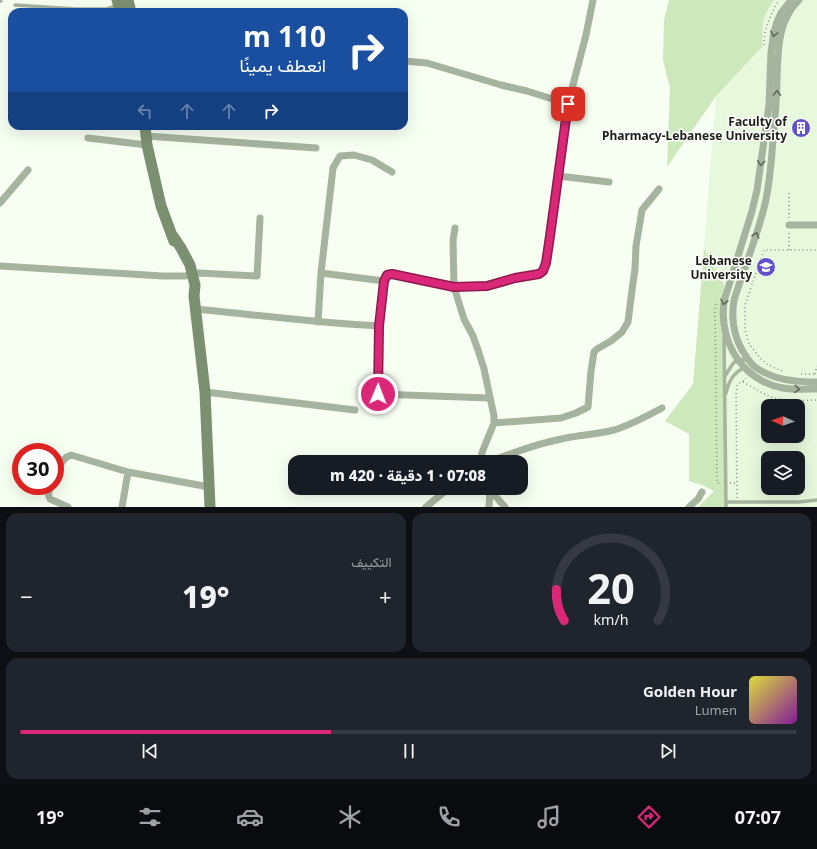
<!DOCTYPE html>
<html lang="ar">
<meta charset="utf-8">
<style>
body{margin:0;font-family:"Noto Sans",Vazirmatn,sans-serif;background:#20242c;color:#f1f3f6;direction:rtl;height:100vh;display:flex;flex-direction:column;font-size:15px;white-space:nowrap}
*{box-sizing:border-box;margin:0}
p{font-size:13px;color:#9ea1a6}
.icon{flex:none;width:22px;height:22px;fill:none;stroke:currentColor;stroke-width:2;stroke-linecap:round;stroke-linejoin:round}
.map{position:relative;height:507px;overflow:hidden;direction:ltr}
.panel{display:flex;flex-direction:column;gap:6px;padding:6px;background:#0d0f14;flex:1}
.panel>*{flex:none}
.hud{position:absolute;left:8px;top:8px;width:400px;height:122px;border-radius:12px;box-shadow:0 4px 16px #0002;direction:rtl;background:#1a4fa0;color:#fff;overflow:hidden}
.needle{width:26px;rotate:272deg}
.buttons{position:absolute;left:761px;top:399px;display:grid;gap:8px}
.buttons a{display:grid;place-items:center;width:44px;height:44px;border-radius:8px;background:#171b24;box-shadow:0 4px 16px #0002;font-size:20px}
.speed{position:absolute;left:12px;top:443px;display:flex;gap:8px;font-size:20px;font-weight:700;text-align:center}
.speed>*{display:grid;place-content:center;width:52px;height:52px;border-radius:50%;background:#171b24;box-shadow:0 4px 16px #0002;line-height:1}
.speed .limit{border:6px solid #d22;background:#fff;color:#111}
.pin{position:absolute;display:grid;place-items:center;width:34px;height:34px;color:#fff;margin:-17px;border-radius:8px;box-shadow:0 2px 6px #0006}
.me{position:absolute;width:44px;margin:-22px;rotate:1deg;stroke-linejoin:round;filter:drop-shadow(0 0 3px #0008)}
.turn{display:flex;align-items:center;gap:14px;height:84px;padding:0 16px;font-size:18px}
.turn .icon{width:52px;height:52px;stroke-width:2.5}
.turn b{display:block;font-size:28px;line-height:34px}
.lanes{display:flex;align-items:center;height:38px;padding:0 16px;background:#0003;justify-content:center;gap:20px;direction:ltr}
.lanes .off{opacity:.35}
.big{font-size:30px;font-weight:800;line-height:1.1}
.panel .widget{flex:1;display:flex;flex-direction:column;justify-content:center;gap:6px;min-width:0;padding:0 14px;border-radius:12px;background:#20242c}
.panel .dial{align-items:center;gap:0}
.dial svg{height:104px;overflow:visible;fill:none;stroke:#363941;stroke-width:7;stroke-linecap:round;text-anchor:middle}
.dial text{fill:#f1f3f6;stroke:none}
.song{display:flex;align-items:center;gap:12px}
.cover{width:48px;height:48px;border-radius:6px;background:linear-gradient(135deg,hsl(60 70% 55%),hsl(290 70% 35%))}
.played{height:4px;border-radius:2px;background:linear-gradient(90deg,#db2777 40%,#363941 40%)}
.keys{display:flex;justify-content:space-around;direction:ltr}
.heat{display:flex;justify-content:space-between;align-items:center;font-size:22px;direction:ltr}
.panel .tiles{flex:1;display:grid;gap:6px;grid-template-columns:1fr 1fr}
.widget:last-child{grid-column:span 2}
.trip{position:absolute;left:288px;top:455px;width:240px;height:40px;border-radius:12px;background:#171b24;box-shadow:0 4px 16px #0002;font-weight:800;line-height:40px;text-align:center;direction:rtl}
.tab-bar{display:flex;height:64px;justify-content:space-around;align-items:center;background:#090b0e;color:#9ea1a6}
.tab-bar .icon{width:28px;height:28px}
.tab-bar .on{color:#db2777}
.tab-bar b{font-size:18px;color:#f1f3f6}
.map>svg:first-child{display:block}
.built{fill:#e7f8dd;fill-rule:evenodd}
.green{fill:#cde8ba}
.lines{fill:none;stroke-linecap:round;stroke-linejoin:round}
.path{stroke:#868c82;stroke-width:1.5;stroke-dasharray:1 3;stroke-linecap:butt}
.lane{stroke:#a6b39e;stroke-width:3.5}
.street{stroke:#a6b39e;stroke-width:7}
.secondary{stroke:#7d8f71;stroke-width:11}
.oneway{stroke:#60695b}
.route-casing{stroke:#8e194d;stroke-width:10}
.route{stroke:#db2777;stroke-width:7}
.labels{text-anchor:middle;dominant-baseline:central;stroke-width:3;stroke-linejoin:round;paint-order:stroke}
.poi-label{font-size:12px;font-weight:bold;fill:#1b1f18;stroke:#fff;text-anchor:end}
</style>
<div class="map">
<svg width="817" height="507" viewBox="0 0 817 507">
<rect width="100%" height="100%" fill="#f7fef2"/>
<path class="built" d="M774,0H817V507H726L704,249L716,96L762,47L763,21L767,11ZM768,406H798V436H768ZM768,458H798V488H768Z"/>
<path class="green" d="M669,0H774L767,11L763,21L762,47L716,96L667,167L670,88L663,60L664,20Z
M704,249L724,285L726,507H698L714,491L702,485L689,481V434L665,421L693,384Z"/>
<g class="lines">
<path class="path" d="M764,45C764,29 771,13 779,0
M789,193V219
M789,250V232
M716,304L715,308L717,483H720
M782,371L768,365L761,359L749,344L745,330V305L764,250H817
M801,374H817
M815,374L817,366
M743,382C755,388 766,397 779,399C791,402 805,400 817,400
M730,483H736
M737,498L736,395L737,385C740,382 743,382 746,378"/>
<path class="lane" d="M0,1H1
M15,5L75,9H107L118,5
M724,337L726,507
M725,376L732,365L737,359L748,360
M726,393C729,381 733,373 744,368
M726,502H799L817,500"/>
<path class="street" d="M791,0L781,13L777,22L774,32L771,52L769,105L757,190L752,211L725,298C722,310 723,322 726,334C733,362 755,383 783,388C794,390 806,389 817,389
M799,0C778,20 778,49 777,77C777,98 775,119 773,141C771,162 770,183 765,204C757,237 744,268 734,300C731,318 733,334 742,350C746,356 750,363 755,367C773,380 795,382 817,382
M404,61L427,63L501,85L527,91L568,104
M146,136L316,148
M88,138L147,145
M558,176L609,182
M0,203L28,170
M789,225H817
M455,228L453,240L454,287L464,319L473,336L478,350L484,369L494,416V423L483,450L479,462
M0,266L163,276H185L199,273L257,276L260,218
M321,273L384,281
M196,309C257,315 318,323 379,326L384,281L387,275L392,274L454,287L487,286L515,278L539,274L543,271L546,263L550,236L568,104L586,35L593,0
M318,322L321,273L333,168L340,156L354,155L372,160L392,172
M379,326L378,394L489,398
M205,392L355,410
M494,423L561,418L576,413L588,407L591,371L594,352L597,349L611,341L622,332L628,322L632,290L635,269L636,246L642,210L659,189
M489,462C514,452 539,443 566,438C582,435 598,434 614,430C631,425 647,416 662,408
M55,478C59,469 61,458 71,455L128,472L209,487
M51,486C49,491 47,494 50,499L68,507
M490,488V490L505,507
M122,507L128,472
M426,507L449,488
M489,507L490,490
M689,507L698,499L702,492"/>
<path class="secondary" d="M117,0L121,12
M128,0L131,12
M145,126L147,145L161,206L174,241
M173,236L181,248L190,265L195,285L194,296L205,392L210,507"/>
</g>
<defs><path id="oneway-chevron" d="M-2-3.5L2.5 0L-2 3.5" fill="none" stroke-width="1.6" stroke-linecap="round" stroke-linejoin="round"/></defs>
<g class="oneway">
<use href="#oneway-chevron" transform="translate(774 34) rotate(102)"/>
<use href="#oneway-chevron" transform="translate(777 93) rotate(-88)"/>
<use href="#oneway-chevron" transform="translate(761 163) rotate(97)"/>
<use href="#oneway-chevron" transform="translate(756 235) rotate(-71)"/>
<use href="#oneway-chevron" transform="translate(724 302) rotate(102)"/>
<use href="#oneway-chevron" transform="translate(797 389) rotate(5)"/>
</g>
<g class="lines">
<defs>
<path id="route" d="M378,394L379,326L384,281L387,275L392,274L454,287L487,286L515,278L539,274L543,271L546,263L550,236L568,104"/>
</defs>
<use href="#route" class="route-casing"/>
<use href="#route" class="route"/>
</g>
<defs>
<symbol id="building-disc" viewBox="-11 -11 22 22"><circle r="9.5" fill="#5f52cb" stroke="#fff"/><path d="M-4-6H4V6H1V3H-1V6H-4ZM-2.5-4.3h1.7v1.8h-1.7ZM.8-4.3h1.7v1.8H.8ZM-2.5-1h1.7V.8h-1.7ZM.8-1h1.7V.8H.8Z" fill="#fff"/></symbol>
<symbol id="university-disc" viewBox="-11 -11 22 22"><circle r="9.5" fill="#5f52cb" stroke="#fff"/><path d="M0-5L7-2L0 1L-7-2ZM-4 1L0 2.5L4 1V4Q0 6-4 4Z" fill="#fff"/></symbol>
</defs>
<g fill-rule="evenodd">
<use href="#building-disc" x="790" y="117" width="22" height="22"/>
<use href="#university-disc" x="755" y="256" width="22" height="22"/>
</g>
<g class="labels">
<g class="poi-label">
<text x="787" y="121">Faculty of<tspan x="787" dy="14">Pharmacy-Lebanese University</tspan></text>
<text x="752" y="260">Lebanese<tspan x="752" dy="14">University</tspan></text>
</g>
</g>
</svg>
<div class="buttons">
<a><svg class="needle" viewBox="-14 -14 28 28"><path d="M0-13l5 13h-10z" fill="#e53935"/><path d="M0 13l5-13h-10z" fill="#9ea1a6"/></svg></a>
<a><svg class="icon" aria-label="layers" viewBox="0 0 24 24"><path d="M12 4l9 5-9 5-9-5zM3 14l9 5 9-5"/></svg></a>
</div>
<div class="speed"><div class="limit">30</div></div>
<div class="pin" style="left:568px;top:104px;background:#d93025"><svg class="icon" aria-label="arrive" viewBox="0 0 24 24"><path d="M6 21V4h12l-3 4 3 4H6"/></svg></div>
<svg class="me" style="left:378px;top:394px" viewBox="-20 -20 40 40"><circle r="17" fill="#db2777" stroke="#fff" stroke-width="3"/><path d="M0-11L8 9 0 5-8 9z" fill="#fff"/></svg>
<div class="trip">07:08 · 1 دقيقة · 420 m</div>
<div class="hud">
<div class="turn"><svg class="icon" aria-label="right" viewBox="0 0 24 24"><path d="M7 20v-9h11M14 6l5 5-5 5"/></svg><div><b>110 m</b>انعطف يمينًا</div></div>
<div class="lanes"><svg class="icon off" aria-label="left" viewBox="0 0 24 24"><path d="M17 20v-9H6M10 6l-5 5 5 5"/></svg><svg class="icon off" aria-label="ahead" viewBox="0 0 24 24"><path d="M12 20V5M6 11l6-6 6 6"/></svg><svg class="icon off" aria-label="ahead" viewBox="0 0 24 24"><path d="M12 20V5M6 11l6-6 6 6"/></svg><svg class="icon" aria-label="right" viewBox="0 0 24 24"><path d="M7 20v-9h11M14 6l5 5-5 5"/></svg></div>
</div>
</div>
<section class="panel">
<div class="tiles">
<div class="widget dial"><svg viewBox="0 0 100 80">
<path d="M14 69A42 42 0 1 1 86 69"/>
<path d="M14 69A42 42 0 0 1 8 45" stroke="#db2777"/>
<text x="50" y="56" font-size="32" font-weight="700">20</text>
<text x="50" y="72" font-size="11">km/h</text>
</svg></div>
<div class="widget"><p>التكييف</p>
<div class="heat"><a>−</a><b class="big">19°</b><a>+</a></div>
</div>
<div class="widget">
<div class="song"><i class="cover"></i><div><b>Golden Hour</b><p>Lumen</p></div></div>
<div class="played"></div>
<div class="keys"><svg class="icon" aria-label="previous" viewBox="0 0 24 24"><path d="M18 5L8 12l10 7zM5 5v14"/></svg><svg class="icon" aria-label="pause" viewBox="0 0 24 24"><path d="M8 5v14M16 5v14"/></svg><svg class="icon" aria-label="next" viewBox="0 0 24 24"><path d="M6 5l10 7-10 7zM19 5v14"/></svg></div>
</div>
</div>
</section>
<nav class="tab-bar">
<b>07:07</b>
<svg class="icon on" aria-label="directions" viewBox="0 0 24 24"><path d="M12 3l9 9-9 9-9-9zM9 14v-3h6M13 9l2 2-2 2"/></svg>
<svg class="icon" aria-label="music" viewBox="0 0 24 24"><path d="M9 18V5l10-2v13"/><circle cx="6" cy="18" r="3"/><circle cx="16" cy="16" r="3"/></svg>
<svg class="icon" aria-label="phone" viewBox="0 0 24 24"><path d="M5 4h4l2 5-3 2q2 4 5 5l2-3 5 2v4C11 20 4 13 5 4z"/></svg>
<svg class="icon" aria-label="climate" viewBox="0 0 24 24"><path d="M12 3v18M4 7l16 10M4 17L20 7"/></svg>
<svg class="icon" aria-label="car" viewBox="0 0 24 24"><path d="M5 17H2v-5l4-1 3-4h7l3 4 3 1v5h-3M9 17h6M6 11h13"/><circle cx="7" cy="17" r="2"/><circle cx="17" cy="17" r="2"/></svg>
<svg class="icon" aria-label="filters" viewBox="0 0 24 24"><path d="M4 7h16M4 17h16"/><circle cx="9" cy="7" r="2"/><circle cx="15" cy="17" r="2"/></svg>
<b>19°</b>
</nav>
